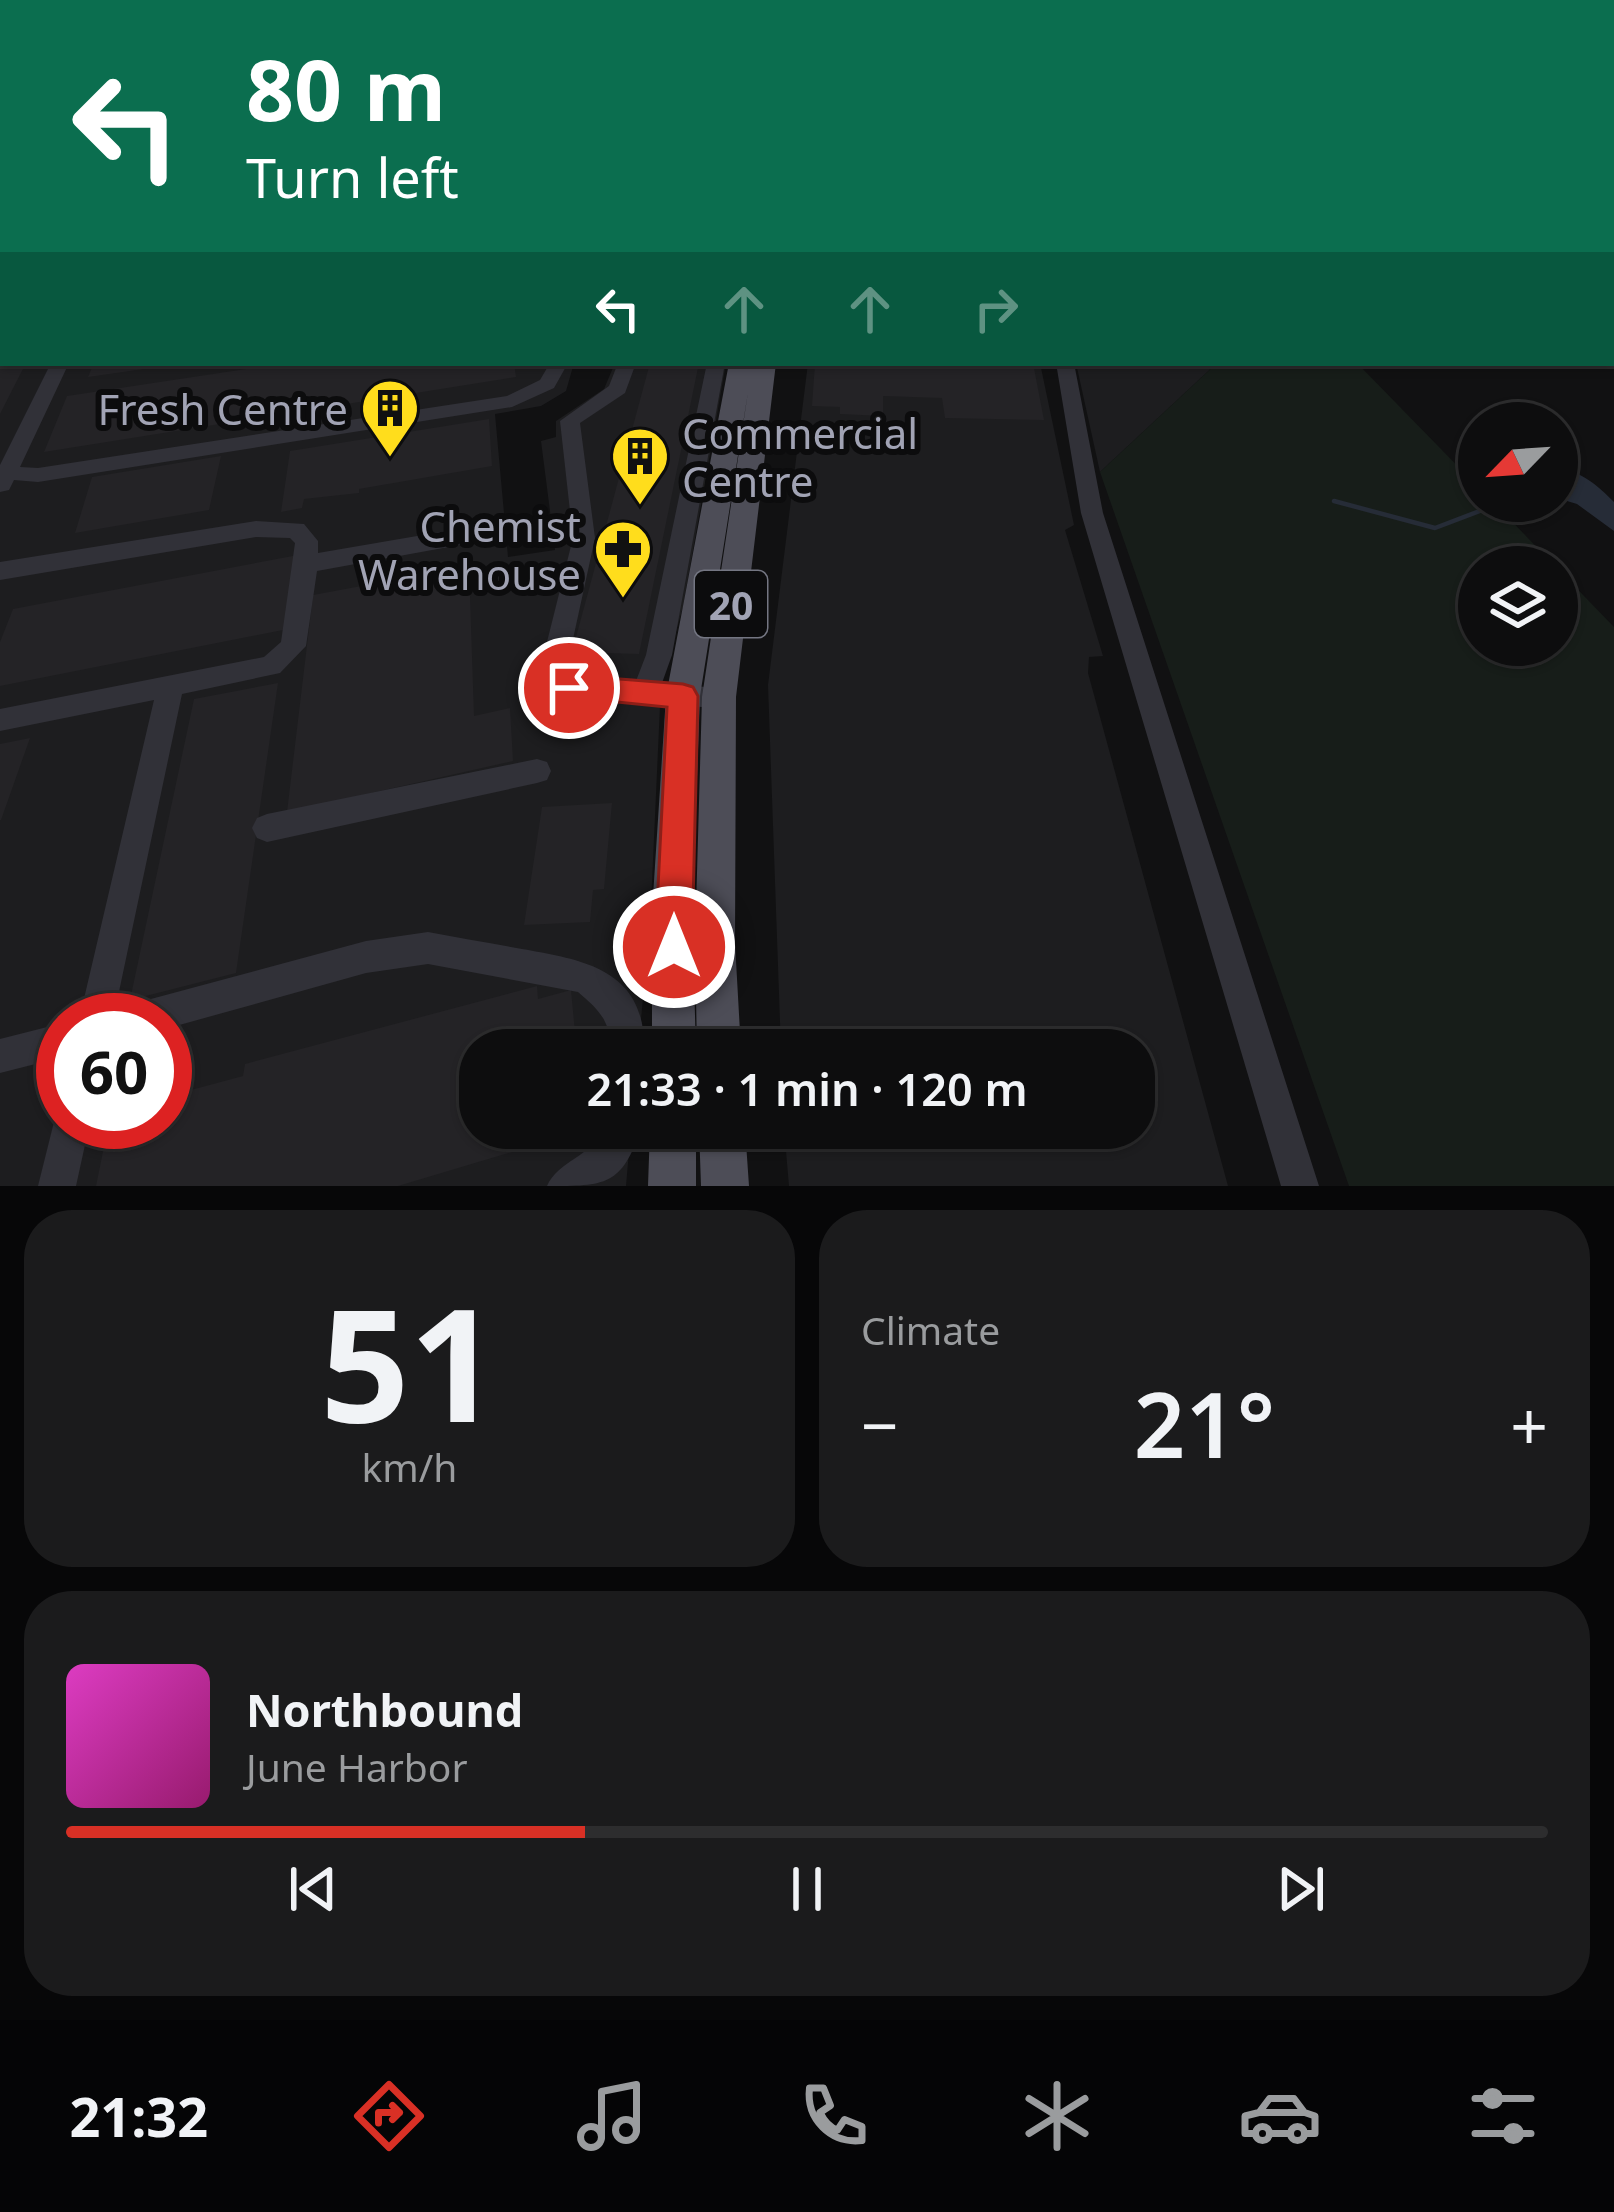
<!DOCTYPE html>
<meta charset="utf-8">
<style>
body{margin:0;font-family:"Noto Sans",sans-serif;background:#1b1b1c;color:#f1f3f6;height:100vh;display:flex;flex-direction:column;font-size:45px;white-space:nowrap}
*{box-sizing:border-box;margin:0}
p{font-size:39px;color:#9a9c9e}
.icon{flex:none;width:66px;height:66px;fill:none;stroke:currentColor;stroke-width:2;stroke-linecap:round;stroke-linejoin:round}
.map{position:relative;height:1186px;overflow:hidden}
.details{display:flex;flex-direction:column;gap:24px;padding:24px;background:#070708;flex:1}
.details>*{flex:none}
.hud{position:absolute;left:0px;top:0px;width:1614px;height:366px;box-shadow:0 3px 9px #0004,0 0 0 3px #2d2d2e;background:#0b6e4f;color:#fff;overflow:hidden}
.needle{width:78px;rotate:245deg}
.fabs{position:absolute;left:1458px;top:402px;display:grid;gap:24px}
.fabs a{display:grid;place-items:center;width:120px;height:120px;border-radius:50%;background:#0d0d0e;box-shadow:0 3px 9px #0004,0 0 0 3px #2d2d2e;font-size:60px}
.speed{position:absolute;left:36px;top:993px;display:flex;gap:24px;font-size:60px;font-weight:700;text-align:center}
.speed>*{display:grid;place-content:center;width:156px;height:156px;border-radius:50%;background:#0d0d0e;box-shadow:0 3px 9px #0004,0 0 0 3px #2d2d2e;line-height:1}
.speed .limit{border:18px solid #d22;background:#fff;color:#111}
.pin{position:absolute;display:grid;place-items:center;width:102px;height:102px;color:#fff;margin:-51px;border:6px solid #fff;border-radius:50%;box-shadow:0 3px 12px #0007}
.me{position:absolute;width:132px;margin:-66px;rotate:0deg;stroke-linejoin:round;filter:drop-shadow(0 0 9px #0008)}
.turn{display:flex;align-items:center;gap:42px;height:252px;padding:0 48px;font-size:54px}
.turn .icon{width:156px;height:156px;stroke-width:2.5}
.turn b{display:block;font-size:84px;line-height:102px}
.lanes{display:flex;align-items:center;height:114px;padding:0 48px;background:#0003;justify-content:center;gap:60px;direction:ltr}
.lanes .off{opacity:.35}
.big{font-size:90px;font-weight:600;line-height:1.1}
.details .tile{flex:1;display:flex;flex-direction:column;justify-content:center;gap:18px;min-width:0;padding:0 42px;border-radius:48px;background:#1b1b1c}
.details .dial{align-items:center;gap:0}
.dial b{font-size:156px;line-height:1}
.song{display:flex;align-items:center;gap:36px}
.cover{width:144px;height:144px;border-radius:18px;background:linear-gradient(135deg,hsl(310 70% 55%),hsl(320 70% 35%))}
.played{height:12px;border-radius:6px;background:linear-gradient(90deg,#d93025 35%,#2d2d2e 35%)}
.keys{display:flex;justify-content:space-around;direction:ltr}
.heat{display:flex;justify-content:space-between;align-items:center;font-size:66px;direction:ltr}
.details .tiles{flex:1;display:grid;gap:24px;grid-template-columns:1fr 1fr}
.tile:last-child{grid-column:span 2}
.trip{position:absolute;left:459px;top:1029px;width:696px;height:120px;border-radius:48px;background:#0d0d0e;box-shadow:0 3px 9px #0004,0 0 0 3px #2d2d2e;font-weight:600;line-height:120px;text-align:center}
.menu{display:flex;height:192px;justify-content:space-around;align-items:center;background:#050506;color:#9a9c9e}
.menu .icon{width:84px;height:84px}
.menu .selected{color:#d93025}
.menu b{font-size:54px;color:#f1f3f6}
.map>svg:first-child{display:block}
.built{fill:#1d1d1f;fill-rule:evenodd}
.green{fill:#171d19}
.water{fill:#262c37}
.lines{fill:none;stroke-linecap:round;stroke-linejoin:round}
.stream{stroke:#262c37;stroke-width:4.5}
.building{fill:#242326}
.minor{fill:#313138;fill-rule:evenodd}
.major{fill:#4d4d57;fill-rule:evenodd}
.route{fill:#d93025;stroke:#8d1f18;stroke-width:3}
.labels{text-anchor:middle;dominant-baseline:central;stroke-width:12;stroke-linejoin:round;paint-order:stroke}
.shield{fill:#0c0c0d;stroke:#747682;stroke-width:3}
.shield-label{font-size:39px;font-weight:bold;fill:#a1a3b4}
.poi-label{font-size:42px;fill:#a1a3b4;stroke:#0c0c0d;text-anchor:end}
</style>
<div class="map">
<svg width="1614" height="1186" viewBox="0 0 1614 1186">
<rect width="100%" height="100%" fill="#111112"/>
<path class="built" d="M0,209L3,363H574L566,391L541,406L495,414L508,557L555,550L541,441L556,437V421L604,389L615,363H726L683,607L661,684L650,926L638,1050H480V1128H631L626,1186H0ZM63,1020H165V1122H63Z
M808,363H1040L1074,525L1065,530L1103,656L1089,657L1088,673L1228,1186H789L784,1128H1134V1050H781L768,685Z
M1076,363H1217L1100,472Z"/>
<path class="green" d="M1217,363H1357L1479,488V501H1492L1556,567H1479V645H1557V568L1614,627V1186H1349L1100,472Z"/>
<path class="water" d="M1557,469C1581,470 1598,486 1614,502V531L1577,504L1557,498Z"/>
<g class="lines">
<path class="stream" d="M1334,501L1435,528L1506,501"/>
</g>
<path class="building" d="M0,363H26L0,414Z
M94,363H165V366L88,377Z
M286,363H514L516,377L44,452L67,396Z
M650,363H699L639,654L572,652Z
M815,363H1033L1044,420L945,418L942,398L883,396V416L840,414V407L812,406Z
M489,419L492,466L359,489V493L304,499L302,508L281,512L290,451Z
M221,456L209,510L75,533L92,477Z
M298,555L288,629L0,686V642L13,609Z
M469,566L474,716L510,708L513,761L287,812L313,595Z
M278,683L236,973L130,1000L194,699Z
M30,738L1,820H0V744Z
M612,803L604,889L593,890L590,922L524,925L542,807Z
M537,986L538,999L571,990L576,1043L614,1032L617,1050H480V1128L589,1129L398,1186H96L109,1122H165V1097L243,1076L245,1064Z"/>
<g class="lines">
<path class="minor" d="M3,279V289L0,290V280Z
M51,363H69L20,467L38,468L507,396L540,380L550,363H568L554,388L512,407L38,482L14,480L9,490L0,492V465Z
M618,363H636L625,393L580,423L595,538L568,662L577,678L636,681L646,655L707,363H725L672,655L662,683L728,689L732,697L728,705L719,708L569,699L560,696L542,662L573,538L560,421L609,386Z
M1056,363H1074L1103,513L1319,1186H1281L1081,513Z
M256,521L304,524L318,541V553L487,524L498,532L487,540L317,571L306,646L280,673L182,694L113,1020H79L154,700L0,731V709L264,657L281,642L295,543L290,538L256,537L0,580V562Z
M537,759L547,762L551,771L547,780L537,783L267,842L257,838L252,828L257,818L267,814Z
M428,932C459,938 490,943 522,949C585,960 646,970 644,1050H610C611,1021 599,1010 578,992L428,964L366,973L165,1029V1020H119L124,1008L136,1003L366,941Z
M63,1023V1057L0,1073V1039Z
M63,1108V1122H90L76,1186H38L54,1122Z
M605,1128H641C622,1186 606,1186 547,1186C558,1161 592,1156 605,1128Z"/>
<path class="major" d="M729,363H776L736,697L735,943L741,1050H697L695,943L702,697L748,392L700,696L692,912L696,1050H652V912L666,696Z
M650,1128H696V1186H648Z
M699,1128H745L749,1186H701Z"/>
</g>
<linearGradient id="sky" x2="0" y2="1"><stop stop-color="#09090a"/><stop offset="0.51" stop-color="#323844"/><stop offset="1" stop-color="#323844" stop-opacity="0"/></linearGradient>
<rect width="1614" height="336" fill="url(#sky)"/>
<path class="route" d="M569,675L683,684L693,687L698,696L692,947L686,960L674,965L661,960L655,947L667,707L558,696L554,688L558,679Z"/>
<defs>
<symbol id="building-pin" viewBox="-11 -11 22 30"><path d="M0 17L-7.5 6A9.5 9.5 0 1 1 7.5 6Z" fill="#ffdd1c" stroke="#0c0c0d"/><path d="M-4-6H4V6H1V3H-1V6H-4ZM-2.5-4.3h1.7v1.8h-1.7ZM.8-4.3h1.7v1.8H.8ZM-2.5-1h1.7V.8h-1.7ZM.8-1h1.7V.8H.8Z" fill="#111"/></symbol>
<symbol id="pharmacy-pin" viewBox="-11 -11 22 30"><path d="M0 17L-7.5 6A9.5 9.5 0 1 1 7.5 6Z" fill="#ffdd1c" stroke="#0c0c0d"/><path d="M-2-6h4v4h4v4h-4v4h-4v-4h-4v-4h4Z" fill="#111"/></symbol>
</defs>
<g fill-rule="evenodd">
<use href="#building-pin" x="357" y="375" width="66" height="90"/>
<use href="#building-pin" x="607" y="423" width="66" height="90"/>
<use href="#pharmacy-pin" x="590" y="516" width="66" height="90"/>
</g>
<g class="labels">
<rect class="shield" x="695" y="571" width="72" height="66" rx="9"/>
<g class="shield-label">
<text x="731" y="604">20</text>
</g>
<g class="poi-label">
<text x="348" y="408">Fresh Centre</text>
<text x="682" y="432" text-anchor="start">Commercial<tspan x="682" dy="48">Centre</tspan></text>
<text x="581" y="525">Chemist<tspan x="581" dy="48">Warehouse</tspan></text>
</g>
</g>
</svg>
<div class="fabs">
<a><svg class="needle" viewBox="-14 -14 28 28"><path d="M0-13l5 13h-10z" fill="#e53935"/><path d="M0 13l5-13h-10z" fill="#9a9c9e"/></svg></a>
<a><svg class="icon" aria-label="layers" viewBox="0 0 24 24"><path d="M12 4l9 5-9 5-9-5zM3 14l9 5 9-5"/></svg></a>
</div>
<div class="speed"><div class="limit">60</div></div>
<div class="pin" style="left:569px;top:688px;background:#d93025"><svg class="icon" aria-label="arrive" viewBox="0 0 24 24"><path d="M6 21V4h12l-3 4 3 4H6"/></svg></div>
<svg class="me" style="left:674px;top:947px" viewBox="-20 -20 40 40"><circle r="17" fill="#d93025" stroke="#fff" stroke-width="3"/><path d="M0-11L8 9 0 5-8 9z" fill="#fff"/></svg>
<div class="trip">21:33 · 1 min · 120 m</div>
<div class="hud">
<div class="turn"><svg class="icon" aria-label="left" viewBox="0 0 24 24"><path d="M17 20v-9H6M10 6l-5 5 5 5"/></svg><div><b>80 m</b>Turn left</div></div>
<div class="lanes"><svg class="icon" aria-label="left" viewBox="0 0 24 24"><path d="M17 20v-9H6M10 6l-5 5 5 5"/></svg><svg class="icon off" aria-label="ahead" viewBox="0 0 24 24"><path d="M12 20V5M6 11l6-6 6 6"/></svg><svg class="icon off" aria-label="ahead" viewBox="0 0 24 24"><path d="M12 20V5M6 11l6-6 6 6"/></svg><svg class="icon off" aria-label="right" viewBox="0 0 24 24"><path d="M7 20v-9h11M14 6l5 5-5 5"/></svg></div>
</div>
</div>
<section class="details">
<div class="tiles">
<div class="tile dial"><b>51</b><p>km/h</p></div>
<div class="tile"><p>Climate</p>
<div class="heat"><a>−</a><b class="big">21°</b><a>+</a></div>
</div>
<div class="tile">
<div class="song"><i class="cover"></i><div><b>Northbound</b><p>June Harbor</p></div></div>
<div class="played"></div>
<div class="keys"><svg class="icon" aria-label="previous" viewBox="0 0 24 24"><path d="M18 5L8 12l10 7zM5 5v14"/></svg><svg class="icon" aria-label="pause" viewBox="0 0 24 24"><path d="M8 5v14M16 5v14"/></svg><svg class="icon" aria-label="next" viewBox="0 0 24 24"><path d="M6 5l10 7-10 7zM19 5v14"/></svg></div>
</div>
</div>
</section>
<nav class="menu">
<b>21:32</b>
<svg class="icon selected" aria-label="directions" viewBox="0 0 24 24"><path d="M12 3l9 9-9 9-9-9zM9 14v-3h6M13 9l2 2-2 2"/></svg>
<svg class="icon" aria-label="music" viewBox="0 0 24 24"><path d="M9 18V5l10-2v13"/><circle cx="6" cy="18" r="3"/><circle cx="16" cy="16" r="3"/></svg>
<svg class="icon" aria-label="phone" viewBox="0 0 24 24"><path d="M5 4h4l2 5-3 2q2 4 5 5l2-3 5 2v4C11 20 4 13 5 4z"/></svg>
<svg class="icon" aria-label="climate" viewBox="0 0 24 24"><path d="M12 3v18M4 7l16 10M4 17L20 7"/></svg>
<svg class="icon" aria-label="car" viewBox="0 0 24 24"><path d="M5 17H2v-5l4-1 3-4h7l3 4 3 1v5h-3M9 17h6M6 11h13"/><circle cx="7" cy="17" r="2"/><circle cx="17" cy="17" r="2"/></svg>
<svg class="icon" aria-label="filters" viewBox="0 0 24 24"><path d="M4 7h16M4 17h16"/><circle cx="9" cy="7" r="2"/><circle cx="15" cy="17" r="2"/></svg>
</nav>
